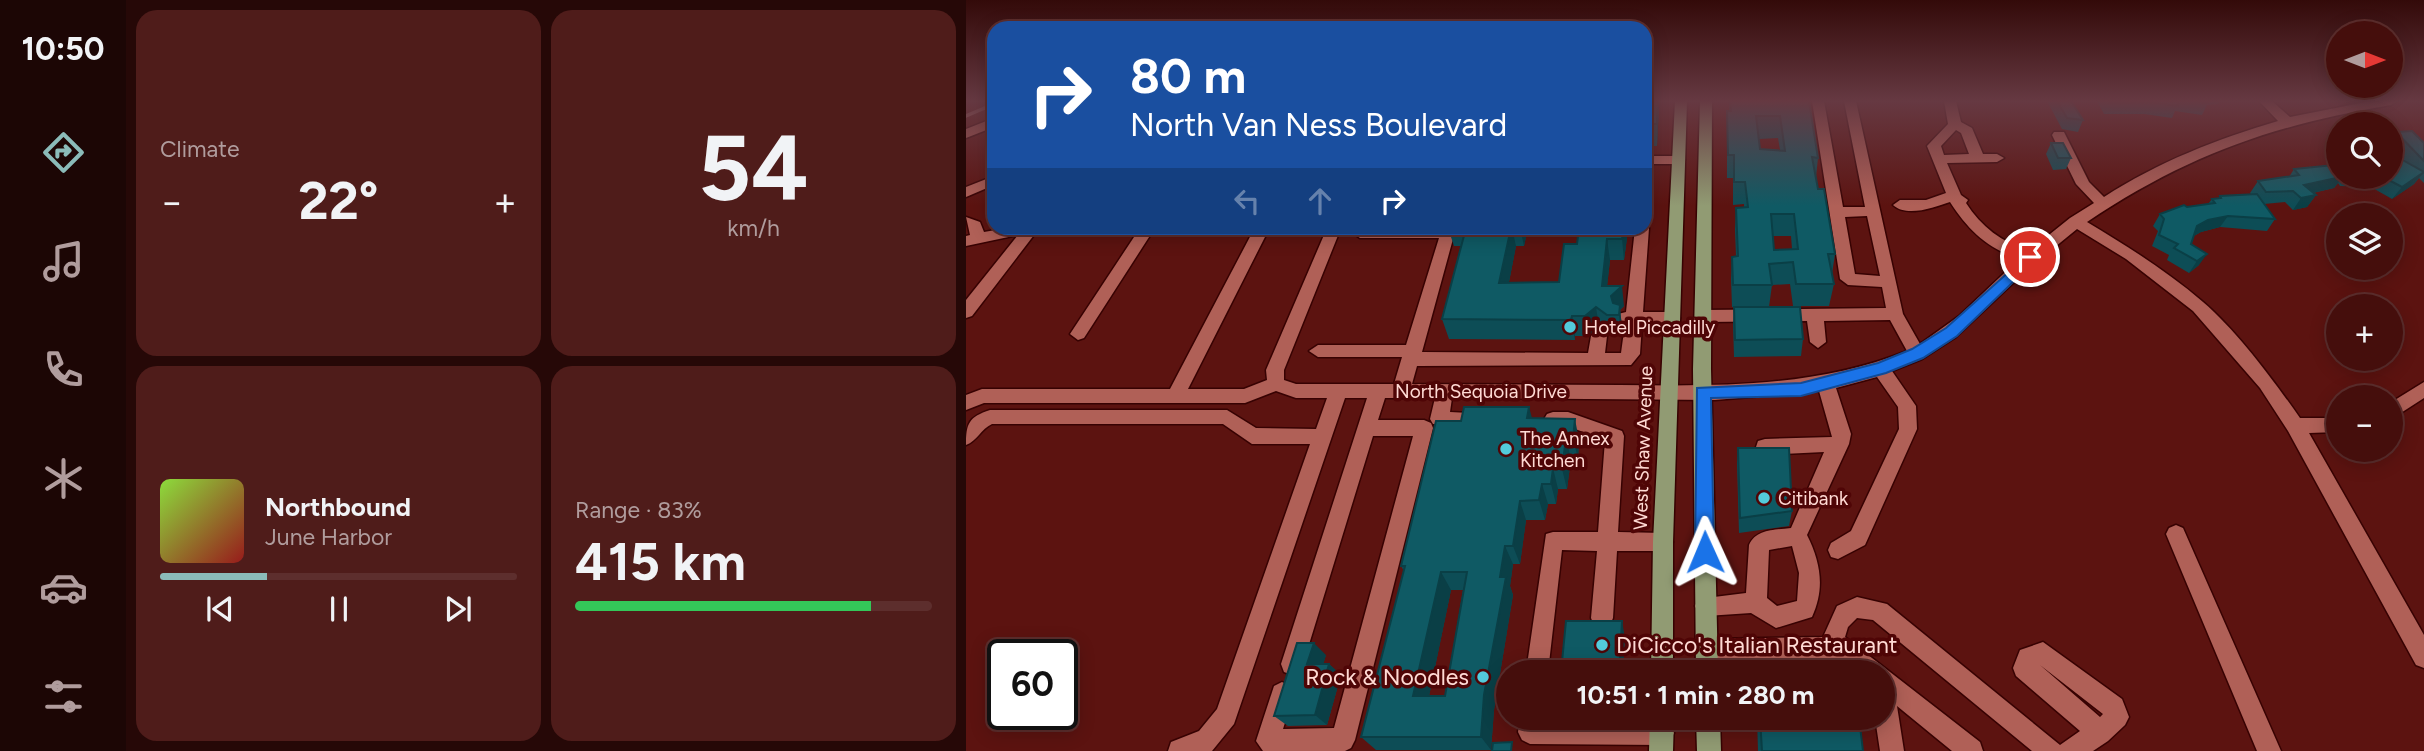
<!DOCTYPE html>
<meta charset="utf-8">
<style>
body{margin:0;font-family:Figtree,sans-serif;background:#4f1c1a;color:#f1f3f6;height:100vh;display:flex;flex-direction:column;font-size:26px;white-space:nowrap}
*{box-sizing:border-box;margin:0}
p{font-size:23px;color:#b09c9d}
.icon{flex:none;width:38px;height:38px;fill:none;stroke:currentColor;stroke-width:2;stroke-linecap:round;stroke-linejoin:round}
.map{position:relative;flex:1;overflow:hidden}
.details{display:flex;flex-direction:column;gap:10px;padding:10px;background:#260807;width:840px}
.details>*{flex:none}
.banner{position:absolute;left:21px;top:21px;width:665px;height:214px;border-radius:21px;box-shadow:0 4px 18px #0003,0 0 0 2px #5d2e2d;background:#1a4fa0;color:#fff;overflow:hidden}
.needle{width:46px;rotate:90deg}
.fabs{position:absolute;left:1360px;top:21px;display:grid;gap:14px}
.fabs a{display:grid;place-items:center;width:77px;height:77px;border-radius:50%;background:#450e0c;box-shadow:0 4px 18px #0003,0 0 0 2px #5d2e2d;font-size:35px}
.speed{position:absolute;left:21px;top:639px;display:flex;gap:14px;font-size:35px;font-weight:700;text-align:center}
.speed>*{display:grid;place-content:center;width:91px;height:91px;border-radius:50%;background:#450e0c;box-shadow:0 4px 18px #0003,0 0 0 2px #5d2e2d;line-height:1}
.speed .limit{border:4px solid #111;border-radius:10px;background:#fff;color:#111}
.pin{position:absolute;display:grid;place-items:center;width:60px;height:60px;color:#fff;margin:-30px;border:4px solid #fff;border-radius:50%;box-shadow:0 2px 7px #0007}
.me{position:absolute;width:77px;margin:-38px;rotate:359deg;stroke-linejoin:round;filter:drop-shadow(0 0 5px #0008)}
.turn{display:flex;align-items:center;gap:24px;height:147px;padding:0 28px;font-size:32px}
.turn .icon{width:91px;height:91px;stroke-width:2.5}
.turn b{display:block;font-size:49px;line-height:60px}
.lanes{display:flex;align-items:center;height:66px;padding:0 28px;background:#0003;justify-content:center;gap:35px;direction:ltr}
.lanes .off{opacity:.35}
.big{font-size:52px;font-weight:700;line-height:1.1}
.details .widget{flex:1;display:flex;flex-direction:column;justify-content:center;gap:10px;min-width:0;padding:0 24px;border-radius:21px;background:#4f1c1a}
.details .dial{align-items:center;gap:0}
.dial b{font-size:91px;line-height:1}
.song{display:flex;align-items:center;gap:21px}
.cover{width:84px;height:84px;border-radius:10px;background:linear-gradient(135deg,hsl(90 70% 55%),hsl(0 70% 35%))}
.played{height:7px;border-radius:4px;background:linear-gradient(90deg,#8bbbb9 30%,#5d2e2d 30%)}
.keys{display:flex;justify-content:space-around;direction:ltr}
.heat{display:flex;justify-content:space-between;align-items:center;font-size:38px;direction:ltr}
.charge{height:10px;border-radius:5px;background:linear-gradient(90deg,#34c759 83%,#5d2e2d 0)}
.details .tiles{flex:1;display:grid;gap:10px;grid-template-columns:repeat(2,1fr)}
.trip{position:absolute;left:530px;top:660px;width:399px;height:70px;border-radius:35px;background:#450e0c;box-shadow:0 4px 18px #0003,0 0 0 2px #5d2e2d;font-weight:700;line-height:70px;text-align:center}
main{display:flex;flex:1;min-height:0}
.tab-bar{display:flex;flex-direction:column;width:126px;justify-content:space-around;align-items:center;background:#1c0605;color:#b09c9d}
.tab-bar .icon{width:49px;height:49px}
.tab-bar .on{color:#8bbbb9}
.tab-bar b{font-size:32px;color:#f1f3f6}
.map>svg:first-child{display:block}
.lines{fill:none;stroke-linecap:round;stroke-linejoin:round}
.minor-casing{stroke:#370202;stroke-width:3}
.major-casing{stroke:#370202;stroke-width:3}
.minor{fill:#b06057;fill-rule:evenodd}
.major{fill:#919b73;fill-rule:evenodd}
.rail{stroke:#b5807c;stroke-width:3.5}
.wall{fill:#0d4d56;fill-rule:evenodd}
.shaded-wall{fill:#0a3f46}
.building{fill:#0f5a64;stroke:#0a3f46;stroke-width:2;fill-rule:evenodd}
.route{fill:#1a73e8;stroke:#114b97;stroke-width:2}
.poi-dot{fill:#53cbdb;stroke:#4f0506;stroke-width:2.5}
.labels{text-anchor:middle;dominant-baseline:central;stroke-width:7;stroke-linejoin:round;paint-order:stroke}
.poi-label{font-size:19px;fill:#ffdad4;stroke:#4f0506;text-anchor:start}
.street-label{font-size:19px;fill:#ffdad4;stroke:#4f0506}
.near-poi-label{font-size:23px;fill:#ffdad4;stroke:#4f0506;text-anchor:start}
</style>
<main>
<nav class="tab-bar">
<b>10:50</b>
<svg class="icon on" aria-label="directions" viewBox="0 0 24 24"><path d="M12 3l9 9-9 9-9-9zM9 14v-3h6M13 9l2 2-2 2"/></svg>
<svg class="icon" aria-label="music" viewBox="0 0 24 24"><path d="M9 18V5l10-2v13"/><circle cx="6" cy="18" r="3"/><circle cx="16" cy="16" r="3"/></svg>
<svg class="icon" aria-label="phone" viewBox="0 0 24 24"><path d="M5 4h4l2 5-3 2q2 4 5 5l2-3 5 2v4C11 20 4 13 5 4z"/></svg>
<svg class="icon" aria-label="climate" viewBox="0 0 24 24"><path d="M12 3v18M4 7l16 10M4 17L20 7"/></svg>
<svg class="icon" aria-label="car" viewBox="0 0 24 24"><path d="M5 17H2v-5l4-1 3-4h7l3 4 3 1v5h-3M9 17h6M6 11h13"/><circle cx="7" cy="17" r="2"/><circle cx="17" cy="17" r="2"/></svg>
<svg class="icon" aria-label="filters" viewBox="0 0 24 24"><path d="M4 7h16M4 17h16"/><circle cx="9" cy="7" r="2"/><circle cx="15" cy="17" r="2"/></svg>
</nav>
<section class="details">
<div class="tiles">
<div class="widget"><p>Climate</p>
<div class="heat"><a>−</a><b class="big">22°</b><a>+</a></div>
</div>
<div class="widget dial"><b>54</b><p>km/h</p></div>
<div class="widget">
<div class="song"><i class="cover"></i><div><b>Northbound</b><p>June Harbor</p></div></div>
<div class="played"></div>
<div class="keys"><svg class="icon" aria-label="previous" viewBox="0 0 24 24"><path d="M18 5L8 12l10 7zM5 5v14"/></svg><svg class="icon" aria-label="pause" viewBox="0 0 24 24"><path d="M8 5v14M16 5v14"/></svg><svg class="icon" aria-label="next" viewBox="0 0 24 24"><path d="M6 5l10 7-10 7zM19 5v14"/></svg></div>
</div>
<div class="widget"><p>Range · 83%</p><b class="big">415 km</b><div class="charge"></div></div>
</div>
</section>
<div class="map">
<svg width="1458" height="751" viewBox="0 0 1458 751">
<rect width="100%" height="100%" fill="#5c1310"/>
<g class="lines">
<defs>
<path id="minor" d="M846,101H858L877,207H899L878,101H890L937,314L954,344L993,316L1053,259C1021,248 1002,230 984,202C969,207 941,218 927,205L934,200H960L980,193L961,146L982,124L978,101H990L995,122L1006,128L1017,154H1031L1038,158L1031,162L981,163L995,195L1002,200L1000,203C1015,227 1036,242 1063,251L1104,218L1128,203L1110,184L1086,135L1088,132H1098L1123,182L1138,197C1192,162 1251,139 1312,121L1293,101H1306L1324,117L1405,101H1431L1425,105C1307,125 1221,155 1121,222C1161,246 1201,271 1237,302C1271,331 1308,381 1334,418H1372V432L1343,433L1458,635V668L1450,665L1322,431L1294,388L1227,311L1160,259L1111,229L1062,269L990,337L956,359L926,371L950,406L951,429L899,545L872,559L865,557L862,550L865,543L885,531L933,429L932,407L911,377L870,388L885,434L883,444L841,535C855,563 859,589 846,617L810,628L785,613L740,616L732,613L729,606L732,599L780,593L783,545C790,529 809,530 825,528L858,452L799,455L792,453L790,447L792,441L799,439L866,437L853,391L749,400L486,398L484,412L523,414L526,419L523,424L517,426L467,424L464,419L469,398H419L412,420H458L465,423L467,428L389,740L385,748L379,751H297L290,741L308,686L316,682L324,686L328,694L317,729L368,728L447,436H407L337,664L334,672L326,675L318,672L315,664L401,398H379L268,724L246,751H202L205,742L233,731L251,709L344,444H286L257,424H26C15,429 11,441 0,445C0,423 3,417 24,410H261L290,428L350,429L361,398H330L310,391L279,403H18L0,410V395L16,389H204L286,233L185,234L118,338L112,340L104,334L170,234L68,235L6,316L0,318V300L52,235L0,246V236L4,235L0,217L14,222L18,232L41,228H353L346,233H301L222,389H278L301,380L300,370L361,228H375L318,370V380L330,384H428L436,357H352L343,351L352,345H440L473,238H394L387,233L389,229L490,228L456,352L622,353L625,336L633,330L641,336L639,353H655L659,324L652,322L650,318L652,314L660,312L669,228H679V224L683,228L677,312H706L714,318L706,324H676L674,354L665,365L451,366L446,384C515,384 584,385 653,385C752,386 848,388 941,351L924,320L858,321L860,342L852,348L844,342L841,321L737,322L729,316L737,310L920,308L916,287L882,285L874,279ZM990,130L995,133L1003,154L978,155L975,146ZM901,216L914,276L889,274L879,217ZM826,546L833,573L831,601L811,606L801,598L803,550Z
M28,118V127L0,138V129Z
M679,156H712L719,160L712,164H679Z
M28,176V185L0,197V187Z
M679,177L686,181V188L679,192Z
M1458,382V398L1424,420V403Z
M587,412H602L656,431L658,436L652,532L697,533L704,535L707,542L704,549L697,551H651L647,618L644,625L636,629L628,625L625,618L631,551L596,550L582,672H560L580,534L587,532H632L639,440L601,426L581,424L578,419L581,414Z
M1210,525L1217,528L1315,751H1291L1200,534L1203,528Z
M891,597L921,604L1094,745L1114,731L1050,676L1047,668L1054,650L1077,642L1156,699L1163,717L1159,725L1142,741L1127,751H1066L907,620L891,618L882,627L879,637L1014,742L1017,751H986L931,706L938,751H914L909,718H917V672H889L874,659L741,661L733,658L730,650L733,642L741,639L857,637L871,606ZM1074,665L1137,714L1134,717Z
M554,718L696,721L704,725L708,733L704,741L696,745L564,744L556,740L552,732Z"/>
<path id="major" d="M709,101H721L707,542V672H685L687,542Z
M734,101H746L745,369L752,672H730L727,369Z
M684,718H708L707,751H683Z
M730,718H754L755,751H731Z"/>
</defs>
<use href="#minor" class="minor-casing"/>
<use href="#major" class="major-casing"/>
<use href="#minor" class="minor"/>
<use href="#major" class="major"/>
<path class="rail" d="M0,116L28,104"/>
</g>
<path class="wall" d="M679,101L693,106L691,146H687L686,153H679Z
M764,101H843L852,158L850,177L852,189L869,254L866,274L868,284L863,306H827L824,284L806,285L803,307H766L765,279L766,257L770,256L769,230L770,208L778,207V204L767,205V178H761V111H763ZM812,138L814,150L794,149L793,139ZM807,236H825L826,249L808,250Z
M1081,101H1105L1117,120L1112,132L1096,129Z
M1131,101H1254L1252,104L1241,105L1236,115L1209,111L1206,118L1178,114H1138Z
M1430,132L1458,143V183L1453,178L1448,184L1426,199L1405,187L1374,186L1372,183L1368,188L1347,193L1350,195L1341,207L1327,210L1319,202L1298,204L1309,219L1301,231L1254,227L1235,232L1228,236L1225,244L1233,265L1223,273L1201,260L1203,255L1186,246L1192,231L1187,226L1194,214L1221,207L1242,204L1246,199H1252L1254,196L1285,194L1284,193L1292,181L1323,177L1328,169L1364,165L1369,158H1372V177H1424L1436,160L1424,147V138Z
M1085,143L1105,158L1100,169L1087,170L1080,154Z
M482,228H562L558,246H550L543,282H593L611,244L612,234H604L603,228H660L661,238L658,260H644L641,286L658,306L654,310L656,326L655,335H643L633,327L622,336H609V340L483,339L476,319L495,246H488Z
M768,307L837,339L835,356L768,357L767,324Z
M566,418L613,440L612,459H605L601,489H592L590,504H582L579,520H560L554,564H547L544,586L547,595L528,710L525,750H410L395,737L438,571L435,566L495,421ZM485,590H497L479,696H463Z
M772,448L826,511L823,526L773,533L771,464Z
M360,655L357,664H363L375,675L361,725L322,726L308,716Z
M791,718H893L897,751H792Z"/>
<path class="shaded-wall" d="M692,101H693V106L691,146V124Z
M686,124L687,146L686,153L685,131Z
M1458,172L1448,184L1426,199L1436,187Z
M1377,177L1368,188L1333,196L1338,185Z
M1350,195L1341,207L1327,210L1335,198Z
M1262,216L1254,227L1235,232L1224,238L1231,226L1242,220Z
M545,228H546L550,246L539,303L533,283Z
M554,228H562L558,246Z
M658,228H660L661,238L658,260L656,239Z
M641,239L644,260L639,306L636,286Z
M1241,254L1233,265L1223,273L1231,261Z
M656,286L658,306L654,310L656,326L655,335L653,315H649L645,296Z
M630,307L633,327L622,336L619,316Z
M606,316L609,336V340L605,320Z
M563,407L569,429L561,418Z
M609,419L613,440L612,459L607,438Z
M600,438L605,459L601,489L596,469Z
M587,468L592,489L590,504L585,484Z
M576,484L582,504L579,520L573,500Z
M554,501L560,520L554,564L547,546Z
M539,546L547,564L544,586L547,595L528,710L525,750L515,737L518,695Z
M475,572L485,590L460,711L447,696Z
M656,621L659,638L657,672H653Z
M348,643L360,655L354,676L341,664Z
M363,664L375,675L361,725L349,715Z"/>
<path class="building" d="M679,101H692L691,124H686L685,131H679Z
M764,101H843L852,158L846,157L852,189H858L869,254H862L868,284H830L827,262L803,264L806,285H767L766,257L772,256L770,208L782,207L779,182H768V155H762L761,111H765ZM790,116H814L819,151L794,149ZM805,214H828L832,249L808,250Z
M1091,101H1105L1117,120L1101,118Z
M1142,101H1211L1212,106L1184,102L1143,103Z
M1224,101H1241L1242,103Z
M1446,131L1458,143V161L1430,132Z
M1085,143H1097L1105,158H1092Z
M1424,153L1458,172L1436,187L1417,177H1424Z
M1368,165L1372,170V177H1375L1338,185L1350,195L1335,198L1327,191L1300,192L1292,181L1333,175L1328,169Z
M1291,194L1309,219L1262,216L1242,220L1231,226L1225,244L1241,254L1231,261L1208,248L1212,244L1193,235L1198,219L1194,214L1218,205L1221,207L1249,203L1246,199L1255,198L1254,196Z
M500,228H545L533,283L593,282L598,244H611L613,228H658L656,239H641L636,286H656L645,296L647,303L654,305L653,315H641L630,307L619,316H606L605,320L476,319Z
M768,307H834L837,339L769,340Z
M498,407H563L561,418L609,419L607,438H600L596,469L587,468L585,484H576L573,500L554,501L547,546H539L534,577H540L518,695L515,737H395L439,566H435L470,421H495ZM475,572H501L479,696H447Z
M772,448H823L826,511L774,518Z
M600,621H656L653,672H595Z
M331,643H348L341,664H363L349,715L308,716Z
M887,664L888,672H792V665Z
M794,718H893L897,751H796Z
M546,742L545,751H526L527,743Z"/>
<linearGradient id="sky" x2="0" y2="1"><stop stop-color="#330a09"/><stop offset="0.49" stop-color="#663942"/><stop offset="1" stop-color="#663942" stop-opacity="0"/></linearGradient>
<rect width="1458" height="206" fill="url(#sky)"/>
<path class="route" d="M1064,253L1071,257L1069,261L991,336L957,358L920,373L835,396L745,398L748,552L745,558L739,560L732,558L729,552L731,388L835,383L912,363L946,349L980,328Z"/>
<g class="poi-dot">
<circle cx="604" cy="327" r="7"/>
<circle cx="540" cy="449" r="7"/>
<circle cx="798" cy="498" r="7"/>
<circle cx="636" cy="645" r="7"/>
<circle cx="517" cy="677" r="7"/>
</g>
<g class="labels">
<g class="poi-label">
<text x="618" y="327">Hotel Piccadilly</text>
<text x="554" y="438">The Annex<tspan x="554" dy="22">Kitchen</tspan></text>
<text x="812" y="498">Citibank</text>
</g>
<g class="street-label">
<text x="515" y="391">North Sequoia Drive</text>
<text transform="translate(677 448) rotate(-88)">West Shaw Avenue</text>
</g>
<g class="near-poi-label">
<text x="650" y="645">DiCicco's Italian Restaurant</text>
<text x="503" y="677" text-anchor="end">Rock &amp; Noodles</text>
</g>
</g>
</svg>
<div class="fabs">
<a><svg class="needle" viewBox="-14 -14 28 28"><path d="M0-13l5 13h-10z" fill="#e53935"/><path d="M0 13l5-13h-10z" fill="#b09c9d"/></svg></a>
<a><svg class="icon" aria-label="search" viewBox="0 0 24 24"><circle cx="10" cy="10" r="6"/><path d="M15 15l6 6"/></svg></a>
<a><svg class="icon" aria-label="layers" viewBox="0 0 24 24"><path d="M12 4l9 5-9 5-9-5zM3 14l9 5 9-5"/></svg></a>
<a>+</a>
<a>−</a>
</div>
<div class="speed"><div class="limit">60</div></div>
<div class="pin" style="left:1064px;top:257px;background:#d93025"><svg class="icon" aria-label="arrive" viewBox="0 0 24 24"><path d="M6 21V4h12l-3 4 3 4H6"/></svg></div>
<svg class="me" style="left:739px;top:552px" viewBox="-20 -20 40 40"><path d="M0-17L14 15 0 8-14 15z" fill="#1a73e8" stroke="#fff" stroke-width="4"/></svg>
<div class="trip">10:51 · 1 min · 280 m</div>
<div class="banner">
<div class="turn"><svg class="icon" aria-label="right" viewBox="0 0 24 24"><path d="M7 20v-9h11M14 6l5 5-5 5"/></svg><div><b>80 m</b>North Van Ness Boulevard</div></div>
<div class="lanes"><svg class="icon off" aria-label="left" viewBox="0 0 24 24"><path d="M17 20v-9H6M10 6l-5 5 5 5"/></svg><svg class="icon off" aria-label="ahead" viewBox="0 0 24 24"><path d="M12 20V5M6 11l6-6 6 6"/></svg><svg class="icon" aria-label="right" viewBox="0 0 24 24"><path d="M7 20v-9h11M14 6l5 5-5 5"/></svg></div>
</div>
</div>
</main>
